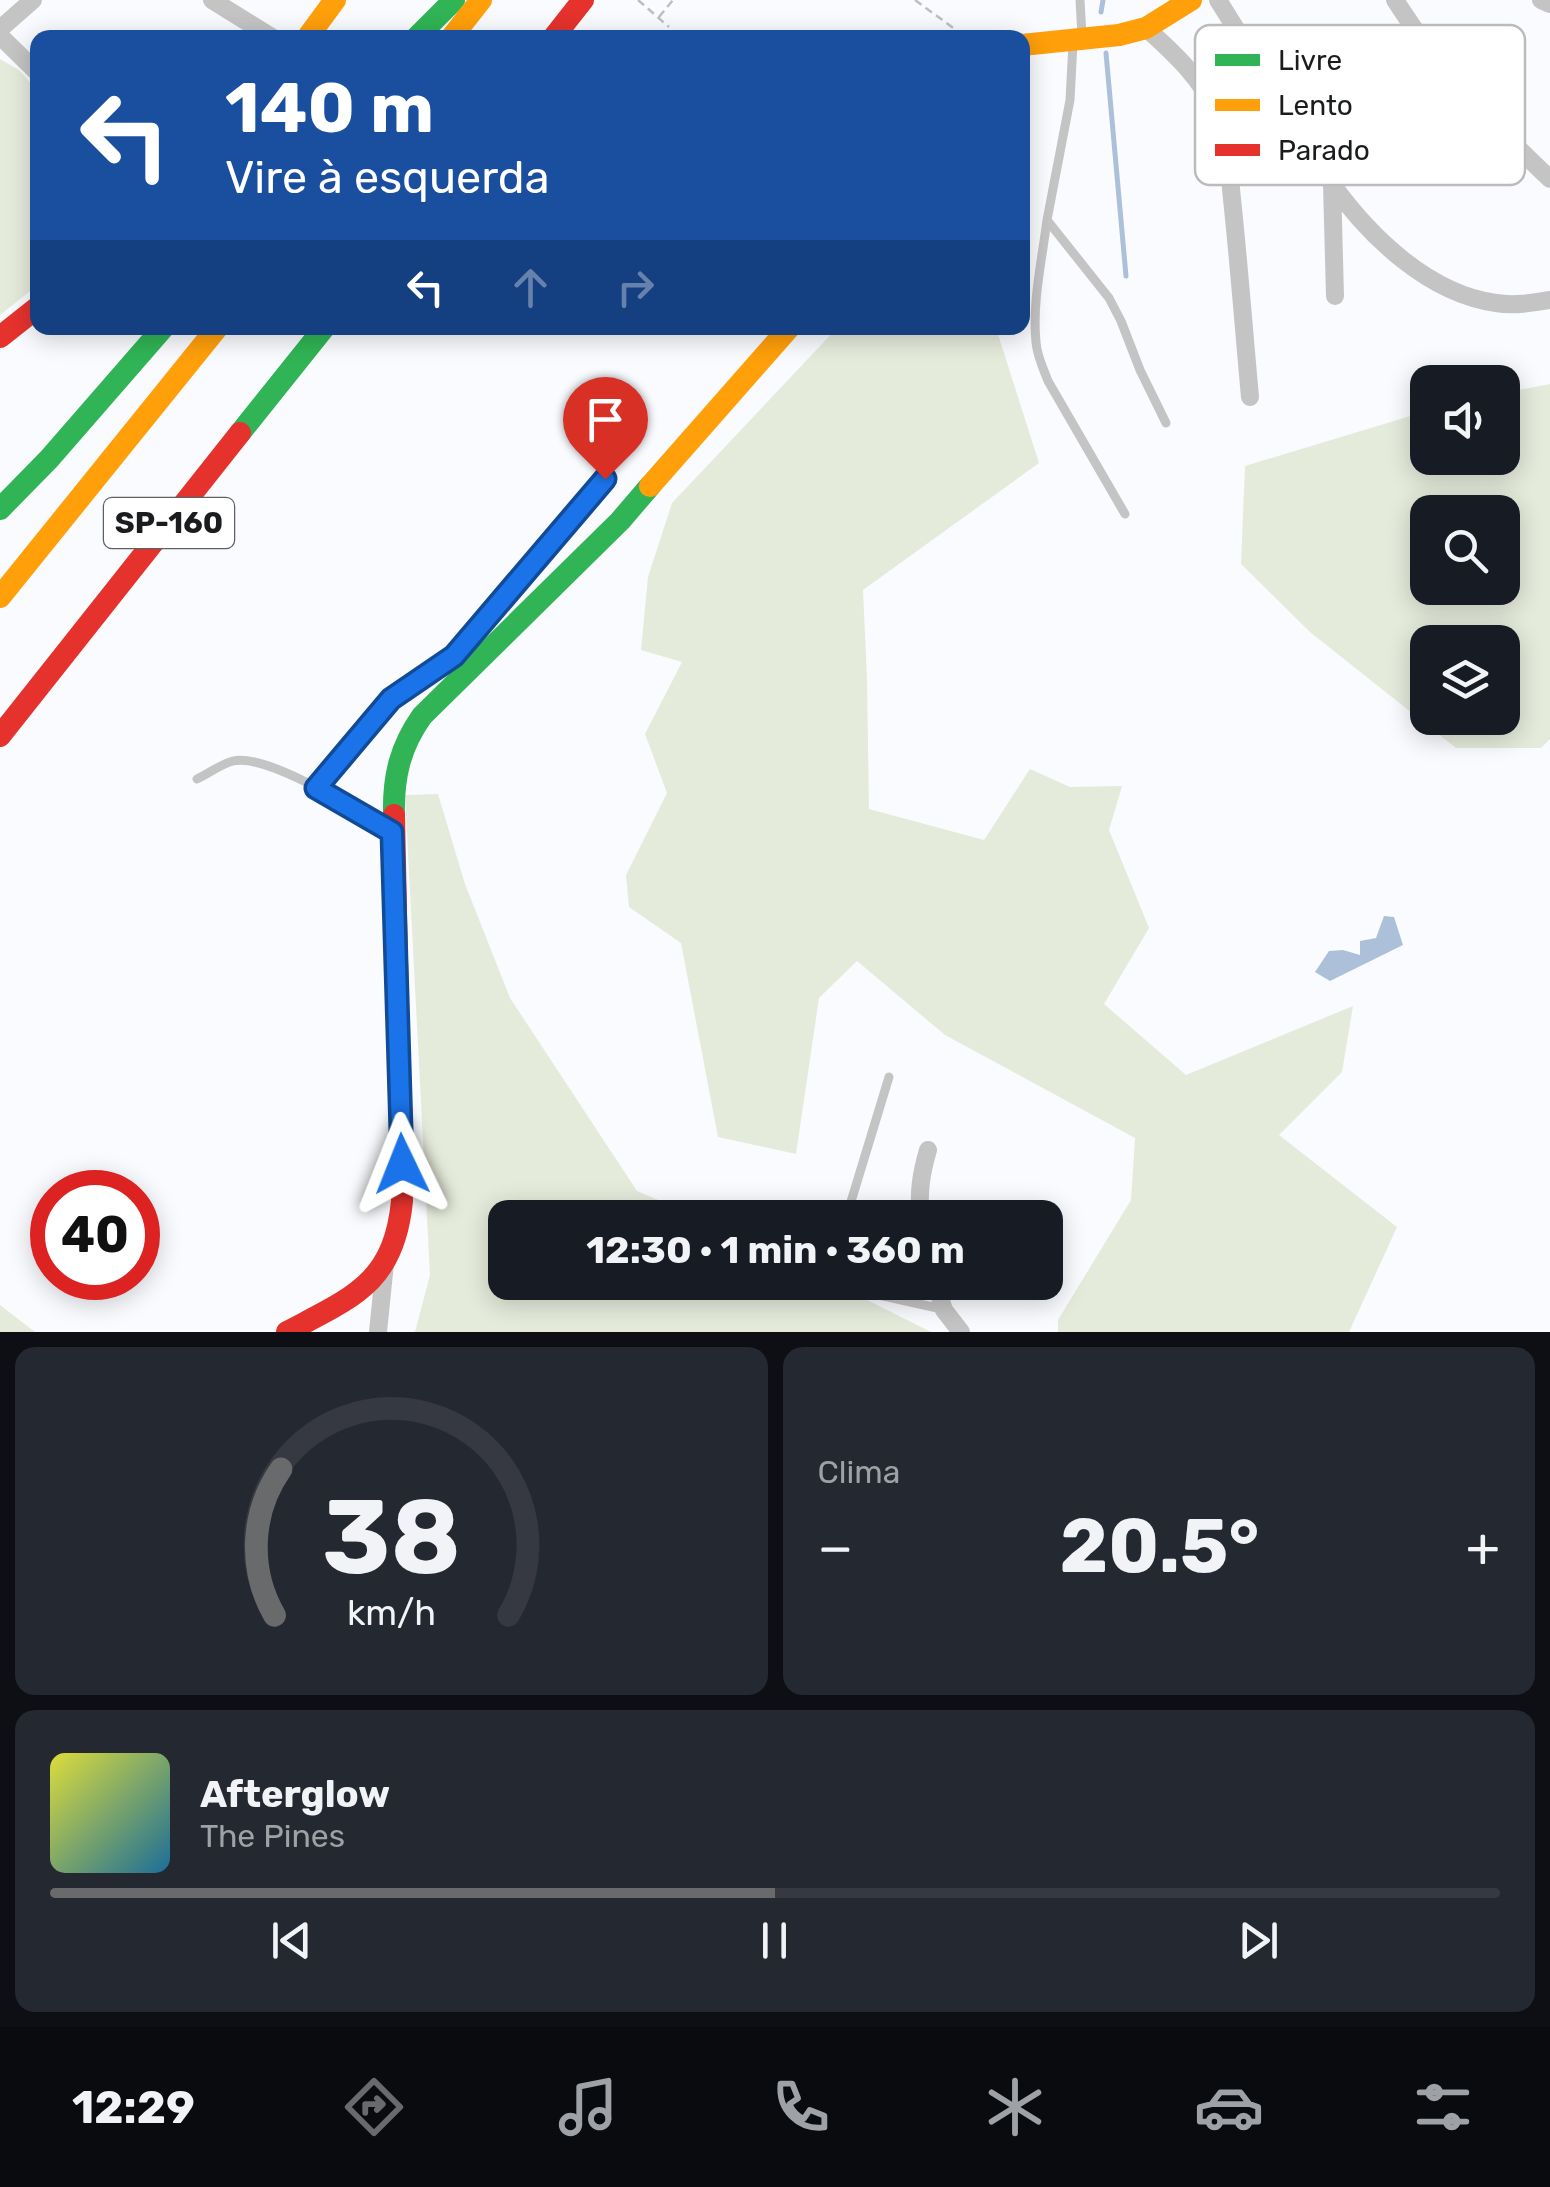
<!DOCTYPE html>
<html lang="pt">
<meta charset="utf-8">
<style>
body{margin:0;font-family:Rubik,sans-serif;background:#242831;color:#f1f3f6;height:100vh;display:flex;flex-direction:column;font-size:38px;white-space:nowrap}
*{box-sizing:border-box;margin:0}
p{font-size:32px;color:#9ea1a6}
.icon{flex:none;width:55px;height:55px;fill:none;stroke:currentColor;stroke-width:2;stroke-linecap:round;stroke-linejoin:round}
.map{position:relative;height:1332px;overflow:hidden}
.drawer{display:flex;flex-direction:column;gap:15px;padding:15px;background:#0d0f14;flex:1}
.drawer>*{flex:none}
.guide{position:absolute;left:30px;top:30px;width:1000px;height:305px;border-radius:20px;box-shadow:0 5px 25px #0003;background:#1a4fa0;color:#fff;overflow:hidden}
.tools{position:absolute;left:1410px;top:365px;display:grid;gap:20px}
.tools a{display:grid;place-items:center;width:110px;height:110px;border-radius:20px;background:#171b24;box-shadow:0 5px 25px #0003;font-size:50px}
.speed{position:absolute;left:30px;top:1170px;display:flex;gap:20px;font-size:50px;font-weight:700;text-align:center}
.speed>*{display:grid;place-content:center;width:130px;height:130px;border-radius:50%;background:#171b24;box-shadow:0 5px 25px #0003;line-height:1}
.speed .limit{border:15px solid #d22;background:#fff;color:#111}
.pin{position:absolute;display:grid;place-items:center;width:85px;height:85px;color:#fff;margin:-102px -42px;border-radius:50% 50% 50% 0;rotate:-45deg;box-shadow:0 0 10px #0007}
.pin .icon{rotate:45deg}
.me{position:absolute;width:110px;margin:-55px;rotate:358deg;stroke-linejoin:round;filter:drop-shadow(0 0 8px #0008)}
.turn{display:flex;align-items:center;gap:35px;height:210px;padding:0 30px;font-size:45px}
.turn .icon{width:130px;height:130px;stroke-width:2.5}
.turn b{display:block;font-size:70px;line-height:85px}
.lanes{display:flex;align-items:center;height:95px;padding:0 30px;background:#0003;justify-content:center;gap:50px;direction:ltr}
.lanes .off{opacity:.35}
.big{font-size:75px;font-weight:700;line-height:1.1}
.drawer .card{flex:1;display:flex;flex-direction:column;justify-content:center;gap:15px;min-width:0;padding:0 35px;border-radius:20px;background:#242831}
.drawer .dial{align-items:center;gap:0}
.dial svg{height:260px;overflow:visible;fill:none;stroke:#363941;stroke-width:7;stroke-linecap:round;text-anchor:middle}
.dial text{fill:#f1f3f6;stroke:none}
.song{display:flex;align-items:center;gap:30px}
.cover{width:120px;height:120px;border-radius:15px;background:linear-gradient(135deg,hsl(60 70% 55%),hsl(200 70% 35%))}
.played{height:10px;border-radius:5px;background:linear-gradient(90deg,#696a6c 50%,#363941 50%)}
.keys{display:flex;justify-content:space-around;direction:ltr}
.heat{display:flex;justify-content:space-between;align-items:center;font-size:55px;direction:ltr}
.drawer .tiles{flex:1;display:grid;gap:15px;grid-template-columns:1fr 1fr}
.card:last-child{grid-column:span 2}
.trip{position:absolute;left:488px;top:1200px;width:575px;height:100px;border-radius:20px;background:#171b24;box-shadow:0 5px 25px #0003;font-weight:700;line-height:100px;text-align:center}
.tab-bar{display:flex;height:160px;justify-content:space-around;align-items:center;background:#090b0e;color:#9ea1a6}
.tab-bar .icon{width:70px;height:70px}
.tab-bar .selected{color:#696a6c}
.tab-bar b{font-size:45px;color:#f1f3f6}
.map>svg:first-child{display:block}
.green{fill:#e5ebdb;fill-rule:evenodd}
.water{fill:#adc0da}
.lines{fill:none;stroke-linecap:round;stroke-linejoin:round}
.stream{stroke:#adc0da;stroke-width:5}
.path{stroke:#bfbfc0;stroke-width:2.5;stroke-dasharray:8 5;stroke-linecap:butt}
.lane{stroke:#c4c4c4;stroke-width:9}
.street{stroke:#c4c4c4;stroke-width:18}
.fast{stroke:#30b455;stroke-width:22}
.slow{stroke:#ff9f0a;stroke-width:22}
.jam{stroke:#e5322d;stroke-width:22}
.route-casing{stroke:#114b97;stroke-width:25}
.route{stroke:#1a73e8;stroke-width:18}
.labels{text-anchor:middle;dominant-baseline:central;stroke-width:8;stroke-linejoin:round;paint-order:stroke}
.shield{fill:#fff;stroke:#5f6062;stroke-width:2.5}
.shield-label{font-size:30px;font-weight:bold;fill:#1b1c1e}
.key{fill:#fff;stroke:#bbbbbc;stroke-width:2.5}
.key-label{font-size:28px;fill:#1b1c1e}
</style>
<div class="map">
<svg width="1550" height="1332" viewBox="0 0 1550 1332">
<rect width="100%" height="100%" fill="#f9fbfe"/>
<path class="green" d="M0,59L19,70L37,90L38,285L0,315Z
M837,328H996L1039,463L863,590L867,678L869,809L984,840L1030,769L1070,787L1122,786L1109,830L1149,928L1104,1004L1186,1075L1353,1006L1342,1072L1279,1135L1397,1227L1349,1332H1058V1320L1131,1200L1135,1138L945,1035L857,961L819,998L796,1154L718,1137L681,943L629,907L626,875L667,793L645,734L682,662L641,650L648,577L672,503Z
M1550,384V739L1541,748H1456L1310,632L1241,564L1245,466L1427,411L1428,458H1502L1503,393ZM1502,512V588H1428V512ZM1502,642V718H1428V642Z
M438,794L465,884L510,998L637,1191L698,1217L505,1218V1282L833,1283L931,1332H415L430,1275L405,795Z
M0,1305L35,1332H0Z"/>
<path class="water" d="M1384,916L1394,917L1403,945L1330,981L1315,972L1329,951L1343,950L1360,955V941L1376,938Z"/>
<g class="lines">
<path class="stream" d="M1101,12L1103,0
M1106,53L1126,276"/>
<path class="path" d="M638,0L669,27
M915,0L967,38
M659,17L673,0"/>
<path class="lane" d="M1080,0L1082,36
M1073,43L1070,100L1047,220L1109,298L1121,321L1140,370L1166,423
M1047,220C1042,260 1032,302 1036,342C1037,356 1043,368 1048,381L1125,514
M197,779C208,774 221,764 233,761C268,753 358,811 390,830
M316,789L391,699L455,656L605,479
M846,1218L889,1077
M847,1282L861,1291L942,1309"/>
<path class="street" d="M212,0L273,38
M1218,0C1241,37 1264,74 1287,111C1302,135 1316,161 1332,184C1370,237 1429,294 1496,303C1514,306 1532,303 1550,300
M1395,0C1437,67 1493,125 1550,179
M1541,0L1550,4
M1146,28C1175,54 1202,79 1218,116C1229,141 1229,172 1232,199C1239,265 1244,331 1250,397
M0,29L33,0
M0,36L38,73
M1332,184L1335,296
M921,1218C918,1193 921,1174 928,1150
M935,1282L944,1310L961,1332
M378,1332L385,1263"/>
<path class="fast" d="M416,38L454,0
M240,433L324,328
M0,509L49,459L163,328
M394,815C393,777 400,747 422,716L620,521L650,486"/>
<path class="slow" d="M307,38L335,0
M451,38L481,0
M1022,45L1119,35L1146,28L1191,0
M650,486L789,328
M0,597L217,328"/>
<path class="jam" d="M553,38L583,0
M0,337L38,307
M0,736L240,433
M287,1332C353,1297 394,1283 402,1201L394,815"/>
</g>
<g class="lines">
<defs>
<path id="route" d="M402,1164L392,832L316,788L391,699L454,656L605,479"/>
</defs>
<use href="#route" class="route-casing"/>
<use href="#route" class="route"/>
</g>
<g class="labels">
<rect class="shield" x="104" y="498" width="130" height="50" rx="8"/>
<g class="shield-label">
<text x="169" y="523">SP-160</text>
</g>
</g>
<rect x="1195" y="25" width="330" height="160" rx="15" class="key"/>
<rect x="1215" y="54" width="45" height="12" fill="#30b455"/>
<rect x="1215" y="99" width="45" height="12" fill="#ff9f0a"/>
<rect x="1215" y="144" width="45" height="12" fill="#e5322d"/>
<g class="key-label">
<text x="1278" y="70">Livre</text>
<text x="1278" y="115">Lento</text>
<text x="1278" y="160">Parado</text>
</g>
</svg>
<div class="tools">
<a><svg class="icon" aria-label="sound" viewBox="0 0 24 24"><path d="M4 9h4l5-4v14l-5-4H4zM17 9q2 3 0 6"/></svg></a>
<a><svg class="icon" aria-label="search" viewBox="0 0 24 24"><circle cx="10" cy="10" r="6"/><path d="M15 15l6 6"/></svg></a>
<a><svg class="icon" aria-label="layers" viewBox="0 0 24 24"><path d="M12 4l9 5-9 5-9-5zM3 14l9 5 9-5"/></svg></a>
</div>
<div class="speed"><div class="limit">40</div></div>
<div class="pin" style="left:605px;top:479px;background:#d93025"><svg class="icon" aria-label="arrive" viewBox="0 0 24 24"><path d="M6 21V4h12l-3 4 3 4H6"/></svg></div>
<svg class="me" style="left:402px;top:1164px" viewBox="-20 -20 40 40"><path d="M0-17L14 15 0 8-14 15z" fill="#1a73e8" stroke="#fff" stroke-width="4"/></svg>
<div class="trip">12:30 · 1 min · 360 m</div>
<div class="guide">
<div class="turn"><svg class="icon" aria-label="left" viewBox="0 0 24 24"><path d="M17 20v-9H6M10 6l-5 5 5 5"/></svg><div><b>140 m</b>Vire à esquerda</div></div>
<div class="lanes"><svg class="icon" aria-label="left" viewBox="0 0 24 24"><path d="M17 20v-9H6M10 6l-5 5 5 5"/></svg><svg class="icon off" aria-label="ahead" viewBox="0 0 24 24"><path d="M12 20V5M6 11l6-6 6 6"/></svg><svg class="icon off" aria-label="right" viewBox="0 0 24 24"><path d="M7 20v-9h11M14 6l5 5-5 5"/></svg></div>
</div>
</div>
<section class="drawer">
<div class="tiles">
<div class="card dial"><svg viewBox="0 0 100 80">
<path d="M14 69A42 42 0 1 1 86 69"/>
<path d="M14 69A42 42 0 0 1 16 24" stroke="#696a6c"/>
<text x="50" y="56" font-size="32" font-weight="700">38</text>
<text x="50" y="72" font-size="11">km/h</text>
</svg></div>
<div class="card"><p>Clima</p>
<div class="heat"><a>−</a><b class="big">20.5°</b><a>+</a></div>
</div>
<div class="card">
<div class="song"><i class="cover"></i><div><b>Afterglow</b><p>The Pines</p></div></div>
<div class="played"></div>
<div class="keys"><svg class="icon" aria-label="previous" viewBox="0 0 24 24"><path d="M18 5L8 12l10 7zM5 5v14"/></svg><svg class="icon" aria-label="pause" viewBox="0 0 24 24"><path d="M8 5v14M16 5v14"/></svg><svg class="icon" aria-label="next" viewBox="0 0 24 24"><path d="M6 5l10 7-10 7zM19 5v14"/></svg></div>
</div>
</div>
</section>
<nav class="tab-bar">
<b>12:29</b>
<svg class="icon selected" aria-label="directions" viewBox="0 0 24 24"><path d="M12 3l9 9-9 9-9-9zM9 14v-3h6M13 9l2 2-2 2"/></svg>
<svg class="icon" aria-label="music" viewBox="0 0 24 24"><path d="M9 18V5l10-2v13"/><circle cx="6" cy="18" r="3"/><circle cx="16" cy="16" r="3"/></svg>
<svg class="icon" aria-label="phone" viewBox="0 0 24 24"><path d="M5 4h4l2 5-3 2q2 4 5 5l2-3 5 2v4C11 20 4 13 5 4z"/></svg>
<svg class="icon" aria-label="climate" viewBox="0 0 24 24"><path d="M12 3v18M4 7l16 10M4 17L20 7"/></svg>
<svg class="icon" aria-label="car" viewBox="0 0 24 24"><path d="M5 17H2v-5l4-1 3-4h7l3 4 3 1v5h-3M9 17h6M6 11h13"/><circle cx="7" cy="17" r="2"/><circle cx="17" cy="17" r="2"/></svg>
<svg class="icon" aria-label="filters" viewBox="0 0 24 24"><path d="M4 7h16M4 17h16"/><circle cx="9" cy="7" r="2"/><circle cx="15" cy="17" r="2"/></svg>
</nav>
